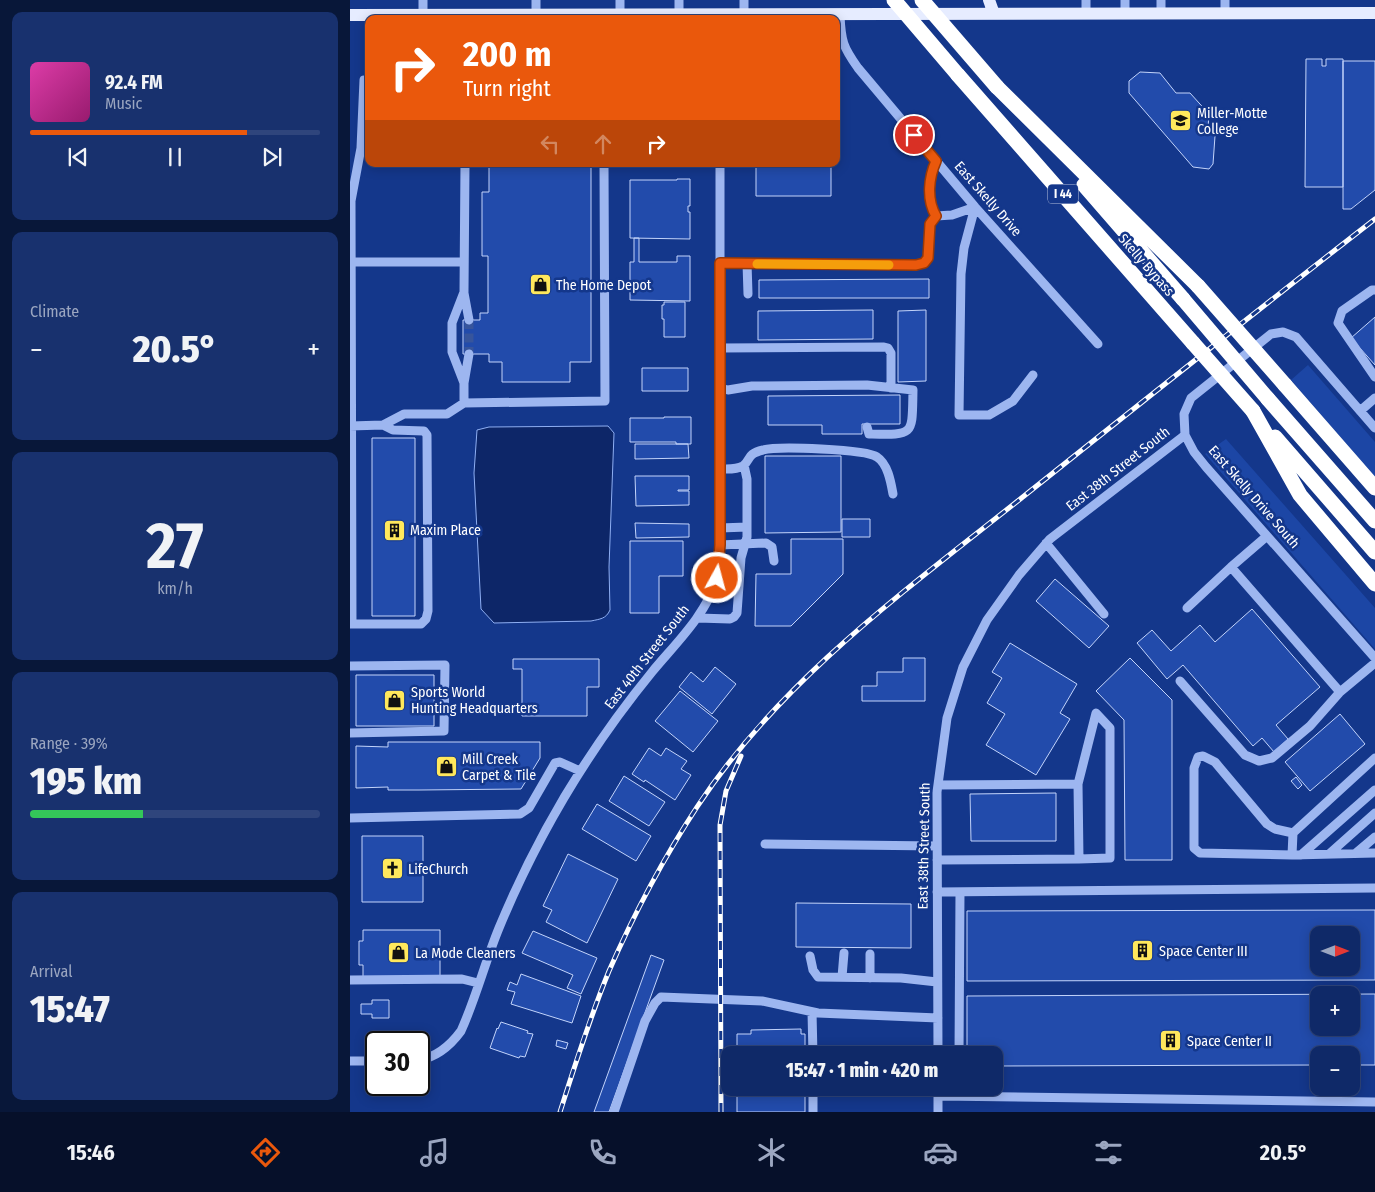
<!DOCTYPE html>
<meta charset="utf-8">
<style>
body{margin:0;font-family:"Fira Sans Condensed",sans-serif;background:#18316e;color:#f1f3f6;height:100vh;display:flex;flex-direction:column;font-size:19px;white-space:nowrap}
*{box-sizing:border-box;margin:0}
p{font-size:16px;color:#9ba6c0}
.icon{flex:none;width:28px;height:28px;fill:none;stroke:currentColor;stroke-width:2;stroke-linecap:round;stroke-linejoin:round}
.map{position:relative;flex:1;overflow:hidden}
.drawer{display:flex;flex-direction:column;gap:12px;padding:12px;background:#081739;width:350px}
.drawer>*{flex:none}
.banner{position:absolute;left:15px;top:15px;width:475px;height:152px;border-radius:10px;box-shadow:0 2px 12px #0003,0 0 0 1px #2f457c;background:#ea580c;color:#fff;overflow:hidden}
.needle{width:32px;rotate:90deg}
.fabs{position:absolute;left:960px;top:926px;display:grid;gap:10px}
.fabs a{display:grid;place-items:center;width:50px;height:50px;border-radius:10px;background:#0f2968;box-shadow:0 2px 12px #0003,0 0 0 1px #2f457c;font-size:25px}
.speed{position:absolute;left:15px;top:1031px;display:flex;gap:10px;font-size:25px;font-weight:700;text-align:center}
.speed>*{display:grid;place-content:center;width:65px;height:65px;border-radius:50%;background:#0f2968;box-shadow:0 2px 12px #0003,0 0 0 1px #2f457c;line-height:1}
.speed .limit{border:2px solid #111;border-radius:8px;background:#fff;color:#111}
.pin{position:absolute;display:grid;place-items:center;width:42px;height:42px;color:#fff;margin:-21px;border:2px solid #fff;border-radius:50%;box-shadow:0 1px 5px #0007}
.me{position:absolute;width:55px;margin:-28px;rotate:7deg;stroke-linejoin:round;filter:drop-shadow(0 0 4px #0008)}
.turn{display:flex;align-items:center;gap:18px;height:105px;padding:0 15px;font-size:22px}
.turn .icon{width:65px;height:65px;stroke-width:2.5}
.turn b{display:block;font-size:35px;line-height:42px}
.lanes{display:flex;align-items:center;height:48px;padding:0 15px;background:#0003;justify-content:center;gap:25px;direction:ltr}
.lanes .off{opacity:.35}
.big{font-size:38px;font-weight:800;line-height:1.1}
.drawer .tile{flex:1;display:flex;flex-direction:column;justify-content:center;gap:8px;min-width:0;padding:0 18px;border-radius:10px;background:#18316e}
.drawer .dial{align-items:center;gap:0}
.dial b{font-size:65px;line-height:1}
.song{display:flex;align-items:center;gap:15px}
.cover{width:60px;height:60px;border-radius:8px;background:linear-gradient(135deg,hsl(320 70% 55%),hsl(320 70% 35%))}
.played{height:5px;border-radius:2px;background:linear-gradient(90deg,#ea580c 75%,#2f457c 75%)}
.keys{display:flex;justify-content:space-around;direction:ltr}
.heat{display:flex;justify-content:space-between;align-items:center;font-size:28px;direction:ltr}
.charge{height:8px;border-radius:4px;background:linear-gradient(90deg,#34c759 39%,#2f457c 0)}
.trip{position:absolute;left:371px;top:1046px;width:282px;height:50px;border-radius:10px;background:#0f2968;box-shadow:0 2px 12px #0003,0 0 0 1px #2f457c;font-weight:800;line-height:50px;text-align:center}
.menu{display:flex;height:80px;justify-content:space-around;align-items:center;background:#06102a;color:#9ba6c0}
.menu .icon{width:35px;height:35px}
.menu .on{color:#ea580c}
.menu b{font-size:22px;color:#f1f3f6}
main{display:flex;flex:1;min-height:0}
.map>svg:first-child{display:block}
.green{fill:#1c46a5}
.water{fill:#0d2668;stroke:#8faff3}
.building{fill:#224bab;stroke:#c3d4fb;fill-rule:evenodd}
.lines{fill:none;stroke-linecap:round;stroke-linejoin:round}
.minor-tunnel{stroke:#37559c;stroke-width:9;stroke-dasharray:9 4.5;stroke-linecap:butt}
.minor{stroke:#9db6f0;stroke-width:9}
.major{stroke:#e6ecff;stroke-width:12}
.highway{stroke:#fff;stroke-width:15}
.rail-casing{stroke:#fff;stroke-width:5}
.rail{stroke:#14378b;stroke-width:3;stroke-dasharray:9;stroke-linecap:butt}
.highway-bridge{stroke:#fff;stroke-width:15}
.route-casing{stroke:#983908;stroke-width:12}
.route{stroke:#ea580c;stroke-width:9}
.slow{stroke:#f59e0b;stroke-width:9}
.labels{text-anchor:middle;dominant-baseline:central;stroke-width:5;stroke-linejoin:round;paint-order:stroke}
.shield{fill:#14378b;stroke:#b8c3dc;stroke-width:1}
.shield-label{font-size:12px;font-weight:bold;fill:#fff}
.poi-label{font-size:14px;fill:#fff;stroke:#14378b;text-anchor:start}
.street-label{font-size:14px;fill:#fff;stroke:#14378b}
</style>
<main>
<section class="drawer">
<div class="tile">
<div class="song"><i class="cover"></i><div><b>92.4 FM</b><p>Music</p></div></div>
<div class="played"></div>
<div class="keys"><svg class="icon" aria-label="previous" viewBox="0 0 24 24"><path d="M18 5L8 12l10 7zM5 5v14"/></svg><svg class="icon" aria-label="pause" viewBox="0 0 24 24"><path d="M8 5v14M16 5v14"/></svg><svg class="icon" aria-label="next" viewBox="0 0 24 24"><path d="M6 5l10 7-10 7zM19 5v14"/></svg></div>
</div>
<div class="tile"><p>Climate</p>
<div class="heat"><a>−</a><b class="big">20.5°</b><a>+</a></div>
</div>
<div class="tile dial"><b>27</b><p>km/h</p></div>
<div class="tile"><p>Range · 39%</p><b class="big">195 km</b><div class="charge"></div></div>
<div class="tile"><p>Arrival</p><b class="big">15:47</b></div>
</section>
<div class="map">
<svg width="1025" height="1112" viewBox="0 0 1025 1112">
<rect width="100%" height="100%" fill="#14378b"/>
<path class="green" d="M958,365L1025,442V477L941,380Z
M876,439L1025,608V649L855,454Z"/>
<path class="water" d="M258,426L264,433L259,567L260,610C256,619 250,619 241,621L144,623L131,609L124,473L127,430L139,427Z"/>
<path class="building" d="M956,59H972V66H976V59H993V187H955Z
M993,61H1025V190L1001,209H993Z
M790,72L810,73L826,93H840L859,114L858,128L865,136L863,164L859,169L843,167L779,93V81Z
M139,164H241V362H220V382H152V362H139V354H113V320H130V313H138V256H132V192H139Z
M406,167H481V196H406Z
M327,179H340V206H338V212H340V239L280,238V180H327Z
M284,238H289V262H327V256H340V301L280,300V262H284Z
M579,279V298H409V280Z
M314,302H335V337H314V319H312V305H314Z
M523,310V339L408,340V311Z
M576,310V381L548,382V311Z
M1025,317V365L1001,338Z
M292,368H338V391H292Z
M550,395V424H512V434H472V425H418V396Z
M314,417H341V444H326V442H280V418H314Z
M22,438H65V616H22Z
M285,444H338L339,458L285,459Z
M415,456H491V532L415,533Z
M285,476H339V490H328V491H339V505L286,506Z
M492,519H520V537H492Z
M285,523L339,524V537L286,538Z
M441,539H493V574L441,626H405L406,574H441Z
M280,541H333V576H309V613H280Z
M705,579L759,626L739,648L686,601Z
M902,609L970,687L926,725L938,739L924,752L912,738L903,746L833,665L817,679L787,643L802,630L821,651L850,625L865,642Z
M660,643L727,684L710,713L720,719L686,775L636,745L655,714L637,703L652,678L642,672Z
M553,658H575V701H512V686H527V672H553Z
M780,658L822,700V860H775L774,720L746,691Z
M163,659H249V687H237V716H172V669H163Z
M365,667L386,684L362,714L329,687L341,672L353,682Z
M6,675H84V726H6Z
M330,691L368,721L343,752L305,721Z
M990,714L1015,744L960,791L935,762Z
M38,742H190V758L171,789L69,790H38V787L6,788V746L38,747Z
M299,748L311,756L316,748L337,761L331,769L341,775L325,800L295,780L294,782L282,774Z
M274,776L315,802L299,826L259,801Z
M946,777L952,785L948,789L941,781Z
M706,793V841H621L620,794Z
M247,804L301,836L286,861L232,829Z
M12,836H73V902H12Z
M218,854L268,879L237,943L196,922L202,910L193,906Z
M446,903L561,904V948L446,947Z
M1025,910V980L617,981V911ZM969,935H1001V968H969Z
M13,930H90V976L13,977V965H9V941H13Z
M183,931L247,958L231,994L217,988L223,975L172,953Z
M301,955L314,960L259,1112H244Z
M171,974L231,996L222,1023L161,1004L165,992L157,990L160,982L167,985Z
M1025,994V1065H1001V1055H969V1065L645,1066V1055H617V996ZM969,995H1001V1028H969Z
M22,1000H39V1018H22V1014H11V1004H22Z
M151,1022L178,1031L177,1033L183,1034L175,1057L170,1056L169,1058L140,1048L147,1028L148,1029Z
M451,1029V1034H455V1055H387V1034H401V1030Z
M207,1040L218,1043L216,1049L206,1046Z
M387,1088H455V1112H387Z"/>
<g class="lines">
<path class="minor-tunnel" d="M119,320V354"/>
<path class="minor" d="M73,0V15
M186,0V15
M329,0V15
M394,0V15
M736,0V14
M811,0V14
M875,0V13
M775,14V0
M270,15V0
M490,15C491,41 493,47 508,68L625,207L748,344
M587,161C579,177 576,200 586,216L602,215L625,207
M625,207L614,248L611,274L609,415H639L663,401L683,375
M0,262H114
M370,263L566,265L574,263L578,258L580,224L586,216
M397,263L398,294
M1025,290H1022L992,311L988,323L1025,377
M114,293L119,320
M370,348L534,347L538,348L541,353V388
M114,383L119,354
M370,388L378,390L402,386L517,385L563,390C562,436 565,435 519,434L517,427
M114,403V383L102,352V323L114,292L115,164
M1010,411L1025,398
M0,426L33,425L54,414H97L114,403L255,401L254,164
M1025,428L946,337L933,332L921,334L841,398L834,414L835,435L844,452L856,467L1025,658
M370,469C378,469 386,470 393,466C401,460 396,454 413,450C427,446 516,449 527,457C538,464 541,483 543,494
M370,528L397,527V479L394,465
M696,543L754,614
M370,545L416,543L422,547L424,561
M881,567L990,692
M369,568L390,571
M837,608L881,567L917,536
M348,618L380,619L384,617L387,613L391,558L397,537V527
M0,624H71L76,619L78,611L77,435L74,431L43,430L33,425
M2,624L1,201L11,148L14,80H19
M0,666L95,665L94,731L0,733
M830,681L895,755L909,761L922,758L960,726L990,692L1025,663
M1025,758L943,833L942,855L1025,853
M728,784L746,713L760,728V858L729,859
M0,818L170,814L179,808L205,763L210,762L230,771
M415,844L587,846
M1006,853L1025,837
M979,854L1025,813
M942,855L850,853L844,848V768L848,757L853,756L865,762L917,824L925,829L943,833
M951,855L1025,790
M587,860L729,859L728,784L588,785
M587,892L1025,888
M460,956L463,970L468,977L551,978L587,982
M492,977L494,953
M520,978V954
M0,980L112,979L128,983
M462,1012L463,1055
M588,1055L587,792L597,718L613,667L637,620L669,575L700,539L835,435
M609,1055L610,892
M69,1060C87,1057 100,1046 111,1031C126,998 135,962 149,928C187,836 239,749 302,672C326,643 355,616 367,579C370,568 370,556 370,545V164
M0,1061H26
M463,1088V1112
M588,1088V1112
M588,1096L1025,1102
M264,1112L295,1021L305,1003L311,997L412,1001L468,1013L588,1018"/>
<path class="major" d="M639,0L644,14
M0,15L1025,13"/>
<path class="highway" d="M608,75L843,343
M647,87L848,286
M734,185L833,299
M935,385L1025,488
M918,399L1025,521
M903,411L950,495L1025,584
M925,437L1025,552"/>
<defs>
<path id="rail" d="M210,1112C225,1065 240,1017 259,971C284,914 313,859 347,807C429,682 553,592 669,500C787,406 905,312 1025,219
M371,1112L370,825L376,791L391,756"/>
</defs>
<use href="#rail" class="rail-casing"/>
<use href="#rail" class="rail"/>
<path class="highway-bridge" d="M544,0L608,75
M572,0L647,87
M848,286L935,385
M833,299L918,399
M843,343L903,411"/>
</g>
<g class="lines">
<defs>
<path id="route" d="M367,578L370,545V263L566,265L574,263L578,258L580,224L586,216C576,199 579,177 586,161L564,135"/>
</defs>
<use href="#route" class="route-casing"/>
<use href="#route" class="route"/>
<path class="slow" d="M407,264L539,265"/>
</g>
<defs>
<symbol id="university-square" viewBox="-11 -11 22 22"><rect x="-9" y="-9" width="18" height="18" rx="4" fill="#ffe85c" stroke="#14378b"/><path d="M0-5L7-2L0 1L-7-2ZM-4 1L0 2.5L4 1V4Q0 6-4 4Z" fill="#111"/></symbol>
<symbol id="shop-square" viewBox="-11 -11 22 22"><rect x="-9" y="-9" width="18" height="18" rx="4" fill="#ffe85c" stroke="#14378b"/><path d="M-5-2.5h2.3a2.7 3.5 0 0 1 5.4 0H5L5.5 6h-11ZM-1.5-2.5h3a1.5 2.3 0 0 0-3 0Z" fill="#111"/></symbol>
<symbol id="building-square" viewBox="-11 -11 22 22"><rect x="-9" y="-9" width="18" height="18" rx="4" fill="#ffe85c" stroke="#14378b"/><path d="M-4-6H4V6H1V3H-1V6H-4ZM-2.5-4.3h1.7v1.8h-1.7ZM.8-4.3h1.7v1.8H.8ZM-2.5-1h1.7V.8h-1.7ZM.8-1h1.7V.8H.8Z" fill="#111"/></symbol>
<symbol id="church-square" viewBox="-11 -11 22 22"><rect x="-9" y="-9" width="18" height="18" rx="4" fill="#ffe85c" stroke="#14378b"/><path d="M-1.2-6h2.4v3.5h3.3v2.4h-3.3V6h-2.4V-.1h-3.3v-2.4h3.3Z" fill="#111"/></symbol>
</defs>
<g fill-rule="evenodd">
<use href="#university-square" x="818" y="108" width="25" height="25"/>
<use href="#shop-square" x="178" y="272" width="25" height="25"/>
<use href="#building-square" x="32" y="518" width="25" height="25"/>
<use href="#shop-square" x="32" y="688" width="25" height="25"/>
<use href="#shop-square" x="84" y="754" width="25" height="25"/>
<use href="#church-square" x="30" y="856" width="25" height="25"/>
<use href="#building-square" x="780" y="938" width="25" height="25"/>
<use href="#shop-square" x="36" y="940" width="25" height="25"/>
<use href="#building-square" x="808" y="1028" width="25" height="25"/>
</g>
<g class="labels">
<rect class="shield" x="698" y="184.5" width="30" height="19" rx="4"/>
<g class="shield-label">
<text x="713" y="194">I 44</text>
</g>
<g class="poi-label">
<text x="847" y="113">Miller-Motte<tspan x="847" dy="16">College</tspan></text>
<text x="206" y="285">The Home Depot</text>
<text x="60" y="530">Maxim Place</text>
<text x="61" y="692">Sports World<tspan x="61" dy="16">Hunting Headquarters</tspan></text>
<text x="112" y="759">Mill Creek<tspan x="112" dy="16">Carpet &amp; Tile</tspan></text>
<text x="58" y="869">LifeChurch</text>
<text x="809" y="951">Space Center III</text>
<text x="65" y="953">La Mode Cleaners</text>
<text x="837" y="1041">Space Center II</text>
</g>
<g class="street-label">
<text transform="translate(638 199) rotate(49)">East Skelly Drive</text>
<text transform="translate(796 265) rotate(49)">Skelly Bypass</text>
<text transform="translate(768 469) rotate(-38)">East 38th Street South</text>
<text transform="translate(904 497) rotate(49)">East Skelly Drive South</text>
<text transform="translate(297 657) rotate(-52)">East 40th Street South</text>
<text transform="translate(574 846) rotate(-89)">East 38th Street South</text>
</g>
</g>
</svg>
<div class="fabs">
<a><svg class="needle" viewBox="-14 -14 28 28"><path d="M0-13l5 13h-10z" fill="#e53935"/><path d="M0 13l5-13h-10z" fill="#9ba6c0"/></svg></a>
<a>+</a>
<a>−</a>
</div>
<div class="speed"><div class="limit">30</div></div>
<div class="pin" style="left:564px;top:135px;background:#d93025"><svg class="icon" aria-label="arrive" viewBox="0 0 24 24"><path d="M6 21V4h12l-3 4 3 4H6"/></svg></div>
<svg class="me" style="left:367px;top:578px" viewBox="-20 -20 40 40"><circle r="17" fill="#ea580c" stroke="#fff" stroke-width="3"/><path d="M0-11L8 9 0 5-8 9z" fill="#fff"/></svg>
<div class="trip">15:47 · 1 min · 420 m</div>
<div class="banner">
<div class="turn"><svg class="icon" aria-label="right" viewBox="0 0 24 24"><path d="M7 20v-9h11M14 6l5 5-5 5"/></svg><div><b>200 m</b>Turn right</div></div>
<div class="lanes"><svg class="icon off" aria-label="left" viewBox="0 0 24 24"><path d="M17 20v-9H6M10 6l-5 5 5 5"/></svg><svg class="icon off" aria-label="ahead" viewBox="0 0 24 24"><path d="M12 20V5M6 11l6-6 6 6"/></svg><svg class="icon" aria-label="right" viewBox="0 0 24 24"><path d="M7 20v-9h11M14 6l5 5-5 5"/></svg></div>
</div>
</div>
</main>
<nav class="menu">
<b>15:46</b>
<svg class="icon on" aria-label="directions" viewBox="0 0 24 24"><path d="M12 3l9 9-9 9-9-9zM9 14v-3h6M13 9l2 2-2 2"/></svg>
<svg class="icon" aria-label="music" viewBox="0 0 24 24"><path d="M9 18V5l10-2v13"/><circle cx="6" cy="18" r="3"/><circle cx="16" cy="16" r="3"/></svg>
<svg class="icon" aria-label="phone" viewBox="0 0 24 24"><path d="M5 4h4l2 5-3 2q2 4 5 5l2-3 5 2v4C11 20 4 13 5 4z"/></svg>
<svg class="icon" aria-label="climate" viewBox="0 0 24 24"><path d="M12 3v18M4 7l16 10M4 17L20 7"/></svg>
<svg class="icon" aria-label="car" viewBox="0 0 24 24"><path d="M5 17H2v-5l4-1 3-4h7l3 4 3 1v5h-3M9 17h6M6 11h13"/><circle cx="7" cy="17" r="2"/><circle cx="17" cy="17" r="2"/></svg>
<svg class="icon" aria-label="filters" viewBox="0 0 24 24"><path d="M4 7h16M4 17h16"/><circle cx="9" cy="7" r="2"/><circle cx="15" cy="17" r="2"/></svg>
<b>20.5°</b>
</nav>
